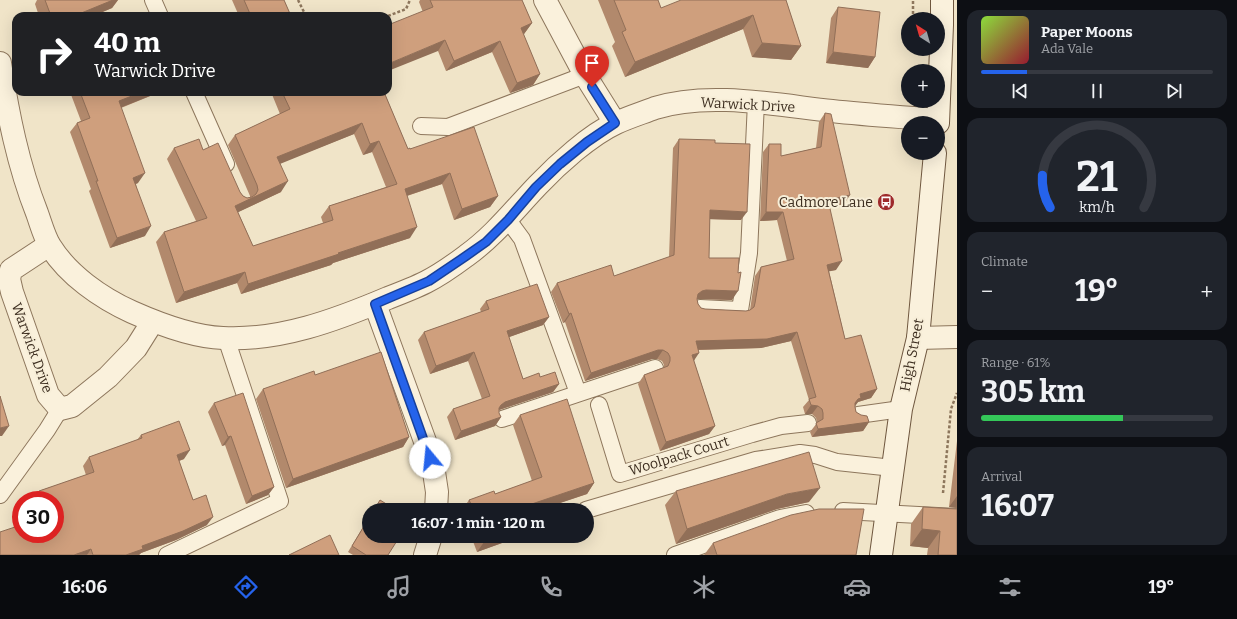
<!DOCTYPE html>
<meta charset="utf-8">
<style>
body{margin:0;font-family:Bitter,serif;background:#20242c;color:#f1f3f6;height:100vh;display:flex;flex-direction:column;font-size:15px;white-space:nowrap}
*{box-sizing:border-box;margin:0}
p{font-size:13px;color:#9ea1a6}
.icon{flex:none;width:22px;height:22px;fill:none;stroke:currentColor;stroke-width:2;stroke-linecap:round;stroke-linejoin:round}
.map{position:relative;flex:1;overflow:hidden}
.drawer{display:flex;flex-direction:column;gap:10px;padding:10px;background:#0d0f14;width:280px}
.drawer>*{flex:none}
.top-card{position:absolute;left:12px;top:12px;width:380px;height:84px;border-radius:12px;box-shadow:0 4px 16px #0002;background:#202124;color:#fff;overflow:hidden}
.needle{width:26px;rotate:323deg}
.tools{position:absolute;left:901px;top:12px;display:grid;gap:8px}
.tools a{display:grid;place-items:center;width:44px;height:44px;border-radius:50%;background:#171b24;box-shadow:0 4px 16px #0002;font-size:20px}
.speed{position:absolute;left:12px;top:491px;display:flex;gap:8px;font-size:20px;font-weight:700;text-align:center}
.speed>*{display:grid;place-content:center;width:52px;height:52px;border-radius:50%;background:#171b24;box-shadow:0 4px 16px #0002;line-height:1}
.speed .limit{border:6px solid #d22;background:#fff;color:#111}
.pin{position:absolute;display:grid;place-items:center;width:34px;height:34px;color:#fff;margin:-41px -17px;border-radius:50% 50% 50% 0;rotate:-45deg;box-shadow:0 0 4px #0007}
.pin .icon{rotate:45deg}
.me{position:absolute;width:44px;margin:-22px;rotate:343deg;stroke-linejoin:round;filter:drop-shadow(0 0 3px #0008)}
.turn{display:flex;align-items:center;gap:14px;height:84px;padding:0 16px;font-size:18px}
.turn .icon{width:52px;height:52px;stroke-width:2.5}
.turn b{display:block;font-size:28px;line-height:34px}
.big{font-size:30px;font-weight:700;line-height:1.1}
.drawer .card{flex:1;display:flex;flex-direction:column;justify-content:center;gap:6px;min-width:0;padding:0 14px;border-radius:12px;background:#20242c}
.drawer .dial{align-items:center;gap:0}
.dial svg{height:104px;overflow:visible;fill:none;stroke:#363941;stroke-width:7;stroke-linecap:round;text-anchor:middle}
.dial text{fill:#f1f3f6;stroke:none}
.song{display:flex;align-items:center;gap:12px}
.cover{width:48px;height:48px;border-radius:6px;background:linear-gradient(135deg,hsl(90 70% 55%),hsl(350 70% 35%))}
.played{height:4px;border-radius:2px;background:linear-gradient(90deg,#2563eb 20%,#363941 20%)}
.keys{display:flex;justify-content:space-around;direction:ltr}
.heat{display:flex;justify-content:space-between;align-items:center;font-size:22px;direction:ltr}
.charge{height:6px;border-radius:3px;background:linear-gradient(90deg,#34c759 61%,#363941 0)}
.trip{position:absolute;left:362px;top:503px;width:232px;height:40px;border-radius:20px;background:#171b24;box-shadow:0 4px 16px #0002;font-weight:700;line-height:40px;text-align:center}
.dock{display:flex;height:64px;justify-content:space-around;align-items:center;background:#090b0e;color:#9ea1a6}
.dock .icon{width:28px;height:28px}
.dock .active{color:#2563eb}
.dock b{font-size:18px;color:#f1f3f6}
main{display:flex;flex:1;min-height:0}
.map>svg:first-child{display:block}
.lines{fill:none;stroke-linecap:round;stroke-linejoin:round}
.service-casing{stroke:#8d765c;stroke-width:18}
.minor-casing{stroke:#8d765c;stroke-width:24}
.secondary-casing{stroke:#6f573f;stroke-width:24}
.path{stroke:#8d765c;stroke-width:2.5;stroke-dasharray:3 2;stroke-linecap:butt}
.service{stroke:#faf1dc;stroke-width:16}
.minor{stroke:#faf1dc;stroke-width:22}
.secondary{stroke:#faf1dc;stroke-width:22}
.wall{fill:#b2896c;fill-rule:evenodd}
.shaded-wall{fill:#916f58}
.building{fill:#cf9f7d;stroke:#916f58;fill-rule:evenodd}
.route-casing{stroke:#184099;stroke-width:10}
.route{stroke:#2563eb;stroke-width:7}
.labels{text-anchor:middle;dominant-baseline:central;stroke-width:4;stroke-linejoin:round;paint-order:stroke}
.street-label{font-size:14px;fill:#3d2e20;stroke:#f7eed8}
.poi-label{font-size:14px;fill:#3d2e20;stroke:#f7eed8;text-anchor:end}
</style>
<main>
<div class="map">
<svg width="957" height="555" viewBox="0 0 957 555">
<rect width="100%" height="100%" fill="#f0e4c8"/>
<g class="lines">
<defs>
<path id="service" d="M153,0L160,16
M194,92L226,164
M421,126L448,127L585,75
M508,220L522,239L578,393
M700,308L740,310L749,253L756,102
M599,405L620,474L752,434L781,426L808,423
M858,415L901,409
M502,419L655,368
M0,495L47,430L60,409
M586,510L756,460L800,453L815,455L837,462L893,468
M843,511L957,517
M167,555L280,501L226,338
M675,555L780,518L806,513"/>
<path id="minor" d="M545,0L585,75L615,123
M0,63C8,114 18,165 37,213C41,224 44,236 50,246C68,275 101,298 132,312C159,324 193,337 223,338C280,341 336,320 388,298C401,293 414,288 426,282C440,275 454,265 466,256C494,236 514,210 538,185C558,164 590,135 616,123C629,117 642,113 655,108C708,91 777,105 832,111C867,115 903,117 938,120
M49,245L11,270L9,279L12,292L48,395L60,409L72,406L108,377L136,348L153,321
M375,304L426,444L434,472L437,492L436,510
M918,338L957,337
M425,555L431,536"/>
<path id="secondary" d="M938,123L942,25V0
M881,555L901,409L918,338L935,153"/>
</defs>
<use href="#service" class="service-casing"/>
<use href="#minor" class="minor-casing"/>
<use href="#secondary" class="secondary-casing"/>
<path class="path" d="M298,0L306,16
M388,16L406,9L410,0
M913,19V0
M943,493L951,409L957,393"/>
<use href="#service" class="service"/>
<use href="#minor" class="minor"/>
<use href="#secondary" class="secondary"/>
</g>
<path class="wall" d="M37,0H118L112,8L93,16H39L35,4Z
M232,0H284L291,16H239Z
M420,0H522L532,23L524,34H523L540,74L533,85L510,93L492,52L446,71L438,51L419,2Z
M598,0H658L661,8L786,0L801,46L791,60L752,57L743,29L625,77L612,46L615,42Z
M838,7L875,57L868,68L826,63L831,18Z
M70,92H160L121,108L138,183L136,184L145,236L110,248L89,191L91,189L70,132L77,123L81,121Z
M271,92H384L408,149L498,196L490,207L454,220L442,184L407,196L410,238L333,263L331,265L241,294L237,283L176,303L156,242L164,232L196,221L167,159L174,148L203,150L243,196L247,198L250,197V196L228,145L235,135L280,114ZM354,134L363,155L372,152L386,187L329,206L321,217L323,223L253,246L238,212L281,192L280,163Z
M825,113L844,204L830,207L836,270L829,271L845,339L877,389L871,398L858,402L855,406L856,412L869,422L863,431L812,437L810,432L817,423V422L816,418L812,414H805L803,407L809,400L791,341L761,348L698,350L694,361L715,426L709,434L660,451L638,384L644,375L664,367V365L662,361L657,359H652L585,381L565,322L563,323L551,292L557,283L614,276L669,257L673,148L679,139L715,143L741,220L710,219L709,258L732,300L700,299H697L698,304L701,308L705,309L746,311L750,310L755,276L761,267L787,261L777,220L760,221L763,152L769,144L781,156L816,148L819,122Z
M486,301L549,317L543,325L509,337L523,379L540,377L559,384L553,392L499,410V413L501,417L495,426L455,440L447,417L453,409L482,399L468,361L430,374L418,340L424,332L481,312L480,309Z
M315,375L409,437L403,447L286,488L256,399L263,389Z
M214,403L274,487L268,495L246,504L225,445L222,446L208,412Z
M520,415L594,483L587,494L539,510H462L469,500L495,494L532,481L513,425Z
M141,435L184,459L179,461L193,500L207,525L176,540L141,553L139,555H0L55,534V500H33L39,491L86,475L83,466L89,457L137,440Z
M957,441V508L949,507Z
M676,491L809,502L777,509L676,544L665,505Z
M923,507L957,555H927L928,548L910,546L911,524Z
M369,517V536L388,555H353L348,552Z
M471,536H507L502,543L477,552Z
M713,543L856,555H704Z"/>
<path class="shaded-wall" d="M113,0H118L112,8L93,16H74Z
M753,15L743,29L625,77L635,62Z
M532,23L524,34L513,38L521,28Z
M445,40L438,51L388,71V64Z
M500,41L492,52L446,71L454,61Z
M762,43L801,46L791,60L752,57Z
M833,52L875,57L868,68L826,63Z
M540,74L533,85L510,93L517,83Z
M142,92H160L112,111L119,101Z
M362,123L354,134L270,168L277,157Z
M379,141L372,152L363,155L370,144Z
M145,173L138,183L127,187L133,178Z
M450,173L442,184L397,199L405,189Z
M288,181L281,192L228,217L235,206Z
M850,195L844,204L822,209L828,200Z
M498,196L490,207L454,220L462,209Z
M710,210L747,212L741,220L704,219Z
M766,212H783L777,220L760,221Z
M151,226L145,236L110,248L117,238Z
M417,227L410,238L333,263L331,265L241,294L248,284L338,253Z
M842,261L836,270L821,273L827,265Z
M245,272L237,283L176,303L184,292Z
M706,290L738,291L732,300L700,299H696L698,294L702,291Z
M571,313L565,322L563,323L569,314Z
M549,317L543,325L501,340L507,331Z
M797,332L791,341L761,348L690,350L696,341Z
M658,350H663L657,359H652L585,381L591,373Z
M474,352L468,361L430,374L436,366Z
M699,353L693,362L692,355Z
M559,384L553,392L499,410L495,413L501,405L505,402Z
M877,389L871,398L858,402L855,406L852,408L860,394Z
M811,405L818,406L812,414H805Z
M501,417L495,426L455,440L461,431Z
M869,422L863,431L812,437L818,429Z
M9,426L2,436H0V428Z
M715,426L709,434L660,451L666,442Z
M231,436L225,445L222,446L228,437Z
M409,437L403,447L286,488L293,479Z
M190,450L184,459L170,464L177,455Z
M594,483L587,494L539,510H514Z
M274,487L268,495L246,504L252,496Z
M820,488L809,502L777,509L676,544L687,529L787,494Z
M957,496V508L949,507Z
M213,517L207,525L176,540L141,553L139,555H126L142,546Z
M922,529L940,531L928,548L910,546Z
M500,536H507L502,543L477,552L484,542Z
M91,549L87,555H74Z"/>
<path class="building" d="M45,0H113L74,16H51Z
M244,0H284L291,16H251Z
M430,0H522L532,23L521,28L540,74L517,83L500,41L454,61L445,40L388,64V25L433,7Z
M614,0H658L661,8L681,0H786L801,46L762,43L753,15L635,62L622,32L626,30Z
M838,7L880,12L875,57L833,52Z
M80,92H142L119,101L145,173L133,178L151,226L117,238L96,181H98L77,123L90,118Z
M282,92H384L408,149L410,148V149L474,127L498,196L462,209L450,173L405,189L417,227L338,253L339,254L248,284L245,272L184,292L164,232L207,218L174,148L199,139L203,150L218,143L240,192L243,196L247,198L252,197L256,194L258,190L257,185L235,135L290,109ZM362,123L370,144L379,141L397,184L329,206L333,220L253,246L235,206L288,181L277,157Z
M825,113L831,114L850,195L828,200L842,261L827,265L845,339L861,335L877,389L860,394L861,398L858,399L855,403V407L856,412L861,415L867,416L869,422L818,429L816,423L823,419V413L822,409L818,406L811,405L809,399L816,397L797,332L767,339L696,341L699,353L692,355L715,426L666,442L644,375L668,366L670,361V357L668,353L663,350H658L591,373L571,313L569,314L557,283L611,265L614,276L674,255L679,139L715,140V143L750,144L747,212L710,210L709,258H739L738,273L741,272L738,291L706,290L702,291L698,294L697,299L698,304L701,308L705,309L746,311L750,310L754,307L755,303L761,267L794,259L783,212H766L769,144H781V156L821,147Z
M537,284L549,317L507,331L523,379L539,373L540,377L555,372L559,384L505,402L501,405L499,408V413L501,417L461,431L453,409L490,396L474,352L436,366L424,332L489,309L486,301Z
M381,352L409,437L293,479L263,389L314,371L315,375Z
M243,393L274,487L252,496L231,436L228,437L214,403Z
M0,396L9,426L0,428Z
M567,399L594,483L514,510H467L465,506L471,504L469,500L494,491L495,494L542,477L520,415Z
M179,421L190,450L177,455L193,500L206,495L213,517L183,531L142,546L143,549L126,555H93L91,549L74,555H0V532L21,525V534H55V500H42L39,491L94,472L89,457L142,438L141,435Z
M809,452L820,488L787,494L687,529L676,491Z
M380,500L396,510H374Z
M923,507L957,509V555H938L940,531L922,529Z
M819,509H864L856,555H717L713,543L791,515Z
M369,518V536H400L388,555H366L352,546Z
M330,535L339,555H289Z
M482,536H500L484,542Z"/>
<g class="lines">
<defs>
<path id="route" d="M430,458L375,304L429,281L466,256L486,242L508,220L536,187L560,164L587,142L615,123L592,87"/>
</defs>
<use href="#route" class="route-casing"/>
<use href="#route" class="route"/>
</g>
<defs>
<symbol id="bus-disc" viewBox="-11 -11 22 22"><circle r="9.5" fill="#9e2a2b" stroke="#f7eed8"/><path d="M-5-6H5V4H4V6H2V4H-2V6H-4V4H-5ZM-3.5-4V0h7V-4ZM-3.5 1.2v1.5H-2V1.2ZM2 1.2v1.5H3.5V1.2Z" fill="#fff"/></symbol>
</defs>
<g fill-rule="evenodd">
<use href="#bus-disc" x="876" y="192" width="20" height="20"/>
</g>
<g class="labels">
<g class="street-label">
<text transform="translate(748 105) rotate(3)">Warwick Drive</text>
<text transform="translate(32 348) rotate(70)">Warwick Drive</text>
<text transform="translate(912 355) rotate(-79)">High Street</text>
<text transform="translate(679 456) rotate(-17)">Woolpack Court</text>
</g>
<g class="poi-label">
<text x="873" y="202">Cadmore Lane</text>
</g>
</g>
</svg>
<div class="tools">
<a><svg class="needle" viewBox="-14 -14 28 28"><path d="M0-13l5 13h-10z" fill="#e53935"/><path d="M0 13l5-13h-10z" fill="#9ea1a6"/></svg></a>
<a>+</a>
<a>−</a>
</div>
<div class="speed"><div class="limit">30</div></div>
<div class="pin" style="left:592px;top:87px;background:#d93025"><svg class="icon" aria-label="arrive" viewBox="0 0 24 24"><path d="M6 21V4h12l-3 4 3 4H6"/></svg></div>
<svg class="me" style="left:430px;top:458px" viewBox="-20 -20 40 40"><circle r="19" fill="#fff"/><path d="M0-13L10 11 0 6-10 11z" fill="#2563eb"/></svg>
<div class="trip">16:07 · 1 min · 120 m</div>
<div class="top-card">
<div class="turn"><svg class="icon" aria-label="right" viewBox="0 0 24 24"><path d="M7 20v-9h11M14 6l5 5-5 5"/></svg><div><b>40 m</b>Warwick Drive</div></div>
</div>
</div>
<section class="drawer">
<div class="card">
<div class="song"><i class="cover"></i><div><b>Paper Moons</b><p>Ada Vale</p></div></div>
<div class="played"></div>
<div class="keys"><svg class="icon" aria-label="previous" viewBox="0 0 24 24"><path d="M18 5L8 12l10 7zM5 5v14"/></svg><svg class="icon" aria-label="pause" viewBox="0 0 24 24"><path d="M8 5v14M16 5v14"/></svg><svg class="icon" aria-label="next" viewBox="0 0 24 24"><path d="M6 5l10 7-10 7zM19 5v14"/></svg></div>
</div>
<div class="card dial"><svg viewBox="0 0 100 80">
<path d="M14 69A42 42 0 1 1 86 69"/>
<path d="M14 69A42 42 0 0 1 8 44" stroke="#2563eb"/>
<text x="50" y="56" font-size="32" font-weight="700">21</text>
<text x="50" y="72" font-size="11">km/h</text>
</svg></div>
<div class="card"><p>Climate</p>
<div class="heat"><a>−</a><b class="big">19°</b><a>+</a></div>
</div>
<div class="card"><p>Range · 61%</p><b class="big">305 km</b><div class="charge"></div></div>
<div class="card"><p>Arrival</p><b class="big">16:07</b></div>
</section>
</main>
<nav class="dock">
<b>16:06</b>
<svg class="icon active" aria-label="directions" viewBox="0 0 24 24"><path d="M12 3l9 9-9 9-9-9zM9 14v-3h6M13 9l2 2-2 2"/></svg>
<svg class="icon" aria-label="music" viewBox="0 0 24 24"><path d="M9 18V5l10-2v13"/><circle cx="6" cy="18" r="3"/><circle cx="16" cy="16" r="3"/></svg>
<svg class="icon" aria-label="phone" viewBox="0 0 24 24"><path d="M5 4h4l2 5-3 2q2 4 5 5l2-3 5 2v4C11 20 4 13 5 4z"/></svg>
<svg class="icon" aria-label="climate" viewBox="0 0 24 24"><path d="M12 3v18M4 7l16 10M4 17L20 7"/></svg>
<svg class="icon" aria-label="car" viewBox="0 0 24 24"><path d="M5 17H2v-5l4-1 3-4h7l3 4 3 1v5h-3M9 17h6M6 11h13"/><circle cx="7" cy="17" r="2"/><circle cx="17" cy="17" r="2"/></svg>
<svg class="icon" aria-label="filters" viewBox="0 0 24 24"><path d="M4 7h16M4 17h16"/><circle cx="9" cy="7" r="2"/><circle cx="15" cy="17" r="2"/></svg>
<b>19°</b>
</nav>
